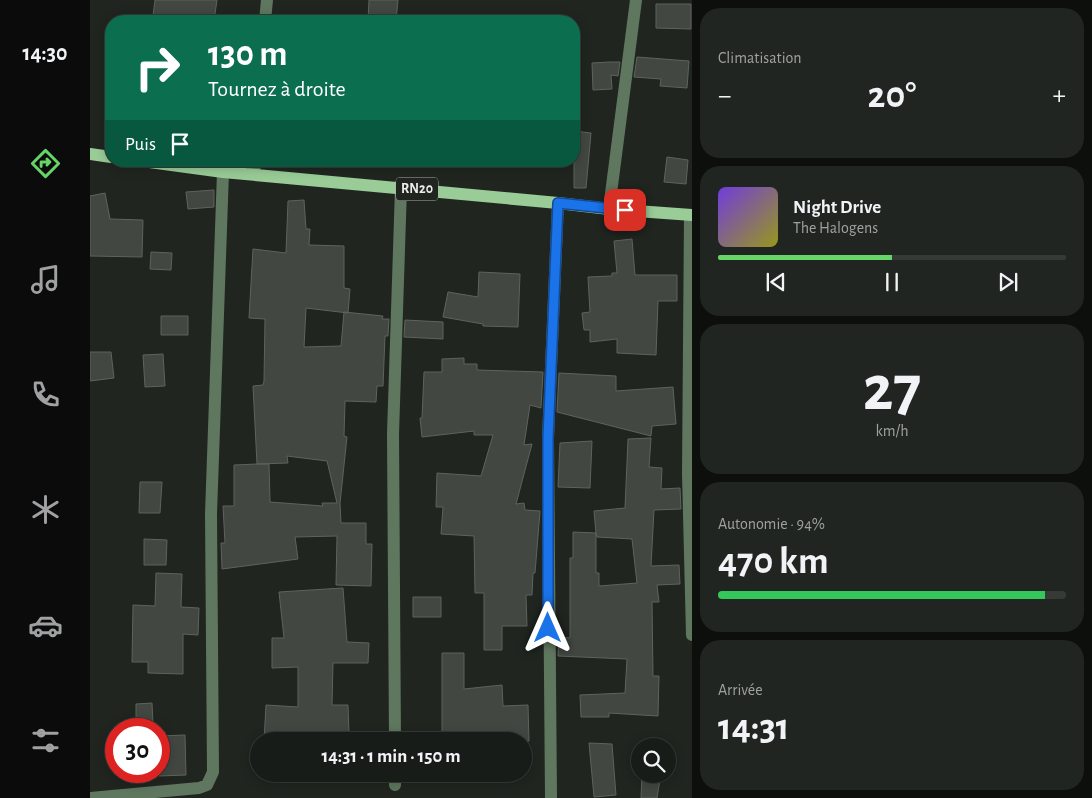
<!DOCTYPE html>
<html lang="fr">
<meta charset="utf-8">
<style>
body{margin:0;font-family:"Alegreya Sans",sans-serif;background:#212521;color:#f1f3f6;height:100vh;display:flex;flex-direction:column;font-size:19px;white-space:nowrap}
*{box-sizing:border-box;margin:0}
p{font-size:16px;color:#9fa1a2}
.icon{flex:none;width:28px;height:28px;fill:none;stroke:currentColor;stroke-width:2;stroke-linecap:round;stroke-linejoin:round}
.map{position:relative;flex:1;overflow:hidden}
.panel{display:flex;flex-direction:column;gap:8px;padding:8px;background:#0d0f0d;width:400px}
.panel>*{flex:none}
.banner{position:absolute;left:15px;top:15px;width:475px;height:152px;border-radius:20px;box-shadow:0 2px 12px #0003,0 0 0 1px #363a37;background:#0b6e4f;color:#fff;overflow:hidden}
.controls{position:absolute;left:541px;top:738px;display:grid;gap:10px}
.controls a{display:grid;place-items:center;width:45px;height:45px;border-radius:50%;background:#181c18;box-shadow:0 2px 12px #0003,0 0 0 1px #363a37;font-size:25px}
.speed{position:absolute;left:15px;top:718px;display:flex;gap:10px;font-size:25px;font-weight:700;text-align:center}
.speed>*{display:grid;place-content:center;width:65px;height:65px;border-radius:50%;background:#181c18;box-shadow:0 2px 12px #0003,0 0 0 1px #363a37;line-height:1}
.speed .limit{border:8px solid #d22;background:#fff;color:#111}
.pin{position:absolute;display:grid;place-items:center;width:42px;height:42px;color:#fff;margin:-21px;border-radius:10px;box-shadow:0 2px 8px #0006}
.me{position:absolute;width:55px;margin:-28px;rotate:0deg;stroke-linejoin:round;filter:drop-shadow(0 0 4px #0008)}
.turn{display:flex;align-items:center;gap:18px;height:105px;padding:0 20px;font-size:22px}
.turn .icon{width:65px;height:65px;stroke-width:2.5}
.turn b{display:block;font-size:35px;line-height:42px}
.then{display:flex;align-items:center;height:48px;padding:0 20px;background:#0003;gap:10px;font-size:19px}
.big{font-size:38px;font-weight:600;line-height:1.1}
.panel .card{flex:1;display:flex;flex-direction:column;justify-content:center;gap:8px;min-width:0;padding:0 18px;border-radius:20px;background:#212521}
.panel .dial{align-items:center;gap:0}
.dial b{font-size:65px;line-height:1}
.song{display:flex;align-items:center;gap:15px}
.cover{width:60px;height:60px;border-radius:8px;background:linear-gradient(135deg,hsl(260 70% 55%),hsl(60 70% 35%))}
.played{height:5px;border-radius:2px;background:linear-gradient(90deg,#66d466 50%,#363a37 50%)}
.keys{display:flex;justify-content:space-around;direction:ltr}
.heat{display:flex;justify-content:space-between;align-items:center;font-size:28px;direction:ltr}
.charge{height:8px;border-radius:4px;background:linear-gradient(90deg,#34c759 94%,#363a37 0)}
.trip{position:absolute;left:160px;top:732px;width:282px;height:50px;border-radius:25px;background:#181c18;box-shadow:0 2px 12px #0003,0 0 0 1px #363a37;font-weight:600;line-height:50px;text-align:center}
main{display:flex;flex:1;min-height:0}
.tab-bar{display:flex;flex-direction:column;width:90px;justify-content:space-around;align-items:center;background:#0a0b0a;color:#9fa1a2}
.tab-bar .icon{width:35px;height:35px}
.tab-bar .selected{color:#66d466}
.tab-bar b{font-size:22px;color:#f1f3f6}
.map>svg:first-child{display:block}
.building{fill:#424742;stroke:#5d635d;fill-rule:evenodd}
.lines{fill:none;stroke-linecap:round;stroke-linejoin:round}
.minor{stroke:#5f775e;stroke-width:12}
.major{stroke:#99cc97;stroke-width:12}
.route-casing{stroke:#114b97;stroke-width:12}
.route{stroke:#1a73e8;stroke-width:9}
.labels{text-anchor:middle;dominant-baseline:central;stroke-width:5;stroke-linejoin:round;paint-order:stroke}
.shield{fill:#202520;stroke:#adb1ad;stroke-width:1}
.shield-label{font-size:14px;font-weight:bold;fill:#eaedea}
</style>
<main>
<nav class="tab-bar">
<b>14:30</b>
<svg class="icon selected" aria-label="directions" viewBox="0 0 24 24"><path d="M12 3l9 9-9 9-9-9zM9 14v-3h6M13 9l2 2-2 2"/></svg>
<svg class="icon" aria-label="music" viewBox="0 0 24 24"><path d="M9 18V5l10-2v13"/><circle cx="6" cy="18" r="3"/><circle cx="16" cy="16" r="3"/></svg>
<svg class="icon" aria-label="phone" viewBox="0 0 24 24"><path d="M5 4h4l2 5-3 2q2 4 5 5l2-3 5 2v4C11 20 4 13 5 4z"/></svg>
<svg class="icon" aria-label="climate" viewBox="0 0 24 24"><path d="M12 3v18M4 7l16 10M4 17L20 7"/></svg>
<svg class="icon" aria-label="car" viewBox="0 0 24 24"><path d="M5 17H2v-5l4-1 3-4h7l3 4 3 1v5h-3M9 17h6M6 11h13"/><circle cx="7" cy="17" r="2"/><circle cx="17" cy="17" r="2"/></svg>
<svg class="icon" aria-label="filters" viewBox="0 0 24 24"><path d="M4 7h16M4 17h16"/><circle cx="9" cy="7" r="2"/><circle cx="15" cy="17" r="2"/></svg>
</nav>
<div class="map">
<svg width="602" height="798" viewBox="0 0 602 798">
<rect width="100%" height="100%" fill="#202520"/>
<path class="building" d="M65,0H127L124,21H102L63,16Z
M279,0H308L306,21H278Z
M566,4H601V29L566,28Z
M547,57L599,61L597,88L570,86L571,79L544,77Z
M520,62H530L528,76L521,75L522,89L503,90L502,63Z
M484,131L501,133L496,188H484Z
M577,157L598,160L596,184L574,182Z
M124,190V207L98,209L96,192Z
M15,193L20,219L53,220L52,257L0,256V196Z
M214,200L216,229H220L219,245L254,246V288L260,289L258,313L216,308L214,347L251,346L254,312L293,316L292,319H299L298,336H295L293,386H287L286,402L255,401L254,436L257,437L250,503L251,523H276V544H282L281,586L246,585L247,536L205,537L208,559L132,569L131,543H135L133,506H144V465L167,464L163,386L173,385L174,381L175,319L159,318L163,249L196,253L198,201ZM197,456L237,461L247,503H232L233,506L180,502L179,464H167L198,463Z
M542,239L545,275H587V301H568L566,355L527,353V339L500,342V330H494L492,313L500,312L498,277L522,276V273H527L524,241Z
M61,252L82,253L81,270L60,269Z
M389,272L430,274L428,327L393,326V324L353,317L358,292L388,297Z
M71,316H98V335H71Z
M315,320L353,322V339L314,337Z
M0,352H21L24,378L0,381Z
M73,354L75,386L55,387L53,355Z
M374,358V364H387V370L453,372L451,408L440,405L434,445L442,444L426,504L434,503L435,510L450,511L445,573H443L442,595H436L437,626H412V650H394V593H385L384,536L351,534L353,507H346L347,473L391,476L403,435H384V431L332,437L330,418H332L334,372H352V359Z
M469,373L526,376V391L583,387L586,424L562,426L561,436L467,412Z
M561,438L559,467L572,468L571,489L590,488L591,509L564,510L561,566L589,565L590,584L567,585L569,602H562L563,676H569L568,716L519,713V717H491L490,695L535,693L537,659L468,656L469,637L480,638V558H483V532L506,533L504,511L535,508L538,439ZM506,533L507,537L542,539L547,583L509,586V573H506Z
M502,441L500,488L468,487L470,443Z
M50,482H72L70,513H49Z
M54,539L77,540L76,565H54Z
M66,573L92,574L91,607L109,608L108,635L93,634V674L58,673V662H42L43,605L65,606Z
M253,588L257,642L279,643L278,663H243L242,705H258L259,734L201,736V741H174L176,705L208,707V667L182,668V638H194L189,592Z
M323,597H351V617H323Z
M352,653H374V689L412,685L413,706L438,705L439,741H422V738L352,739Z
M62,703L63,724H46V704Z
M95,735L96,775L69,776V736Z
M499,743L522,744L526,795L504,797Z
M552,774H571L567,798H551Z"/>
<g class="lines">
<path class="minor" d="M175,21L177,0
M164,174L165,161
M519,209L546,0
M600,215L598,474L602,635
M305,741L303,434L311,188
M305,774V785
M0,798L109,788L117,785L123,772L121,514L133,172
M461,798L458,438L468,203"/>
<path class="major" d="M0,154L21,157
M52,161L133,172L468,203L519,209L602,215"/>
</g>
<g class="lines">
<defs>
<path id="route" d="M458,628V438L468,203L535,210"/>
</defs>
<use href="#route" class="route-casing"/>
<use href="#route" class="route"/>
</g>
<g class="labels">
<rect class="shield" x="306" y="177.5" width="42" height="23" rx="4"/>
<g class="shield-label">
<text x="327" y="189">RN20</text>
</g>
</g>
</svg>
<div class="controls">
<a><svg class="icon" aria-label="search" viewBox="0 0 24 24"><circle cx="10" cy="10" r="6"/><path d="M15 15l6 6"/></svg></a>
</div>
<div class="speed"><div class="limit">30</div></div>
<div class="pin" style="left:535px;top:210px;background:#d93025"><svg class="icon" aria-label="arrive" viewBox="0 0 24 24"><path d="M6 21V4h12l-3 4 3 4H6"/></svg></div>
<svg class="me" style="left:458px;top:628px" viewBox="-20 -20 40 40"><path d="M0-17L14 15 0 8-14 15z" fill="#1a73e8" stroke="#fff" stroke-width="4"/></svg>
<div class="trip">14:31 · 1 min · 150 m</div>
<div class="banner">
<div class="turn"><svg class="icon" aria-label="right" viewBox="0 0 24 24"><path d="M7 20v-9h11M14 6l5 5-5 5"/></svg><div><b>130 m</b>Tournez à droite</div></div>
<div class="then">Puis<svg class="icon" aria-label="arrive" viewBox="0 0 24 24"><path d="M6 21V4h12l-3 4 3 4H6"/></svg></div>
</div>
</div>
<section class="panel">
<div class="card"><p>Climatisation</p>
<div class="heat"><a>−</a><b class="big">20°</b><a>+</a></div>
</div>
<div class="card">
<div class="song"><i class="cover"></i><div><b>Night Drive</b><p>The Halogens</p></div></div>
<div class="played"></div>
<div class="keys"><svg class="icon" aria-label="previous" viewBox="0 0 24 24"><path d="M18 5L8 12l10 7zM5 5v14"/></svg><svg class="icon" aria-label="pause" viewBox="0 0 24 24"><path d="M8 5v14M16 5v14"/></svg><svg class="icon" aria-label="next" viewBox="0 0 24 24"><path d="M6 5l10 7-10 7zM19 5v14"/></svg></div>
</div>
<div class="card dial"><b>27</b><p>km/h</p></div>
<div class="card"><p>Autonomie · 94%</p><b class="big">470 km</b><div class="charge"></div></div>
<div class="card"><p>Arrivée</p><b class="big">14:31</b></div>
</section>
</main>
